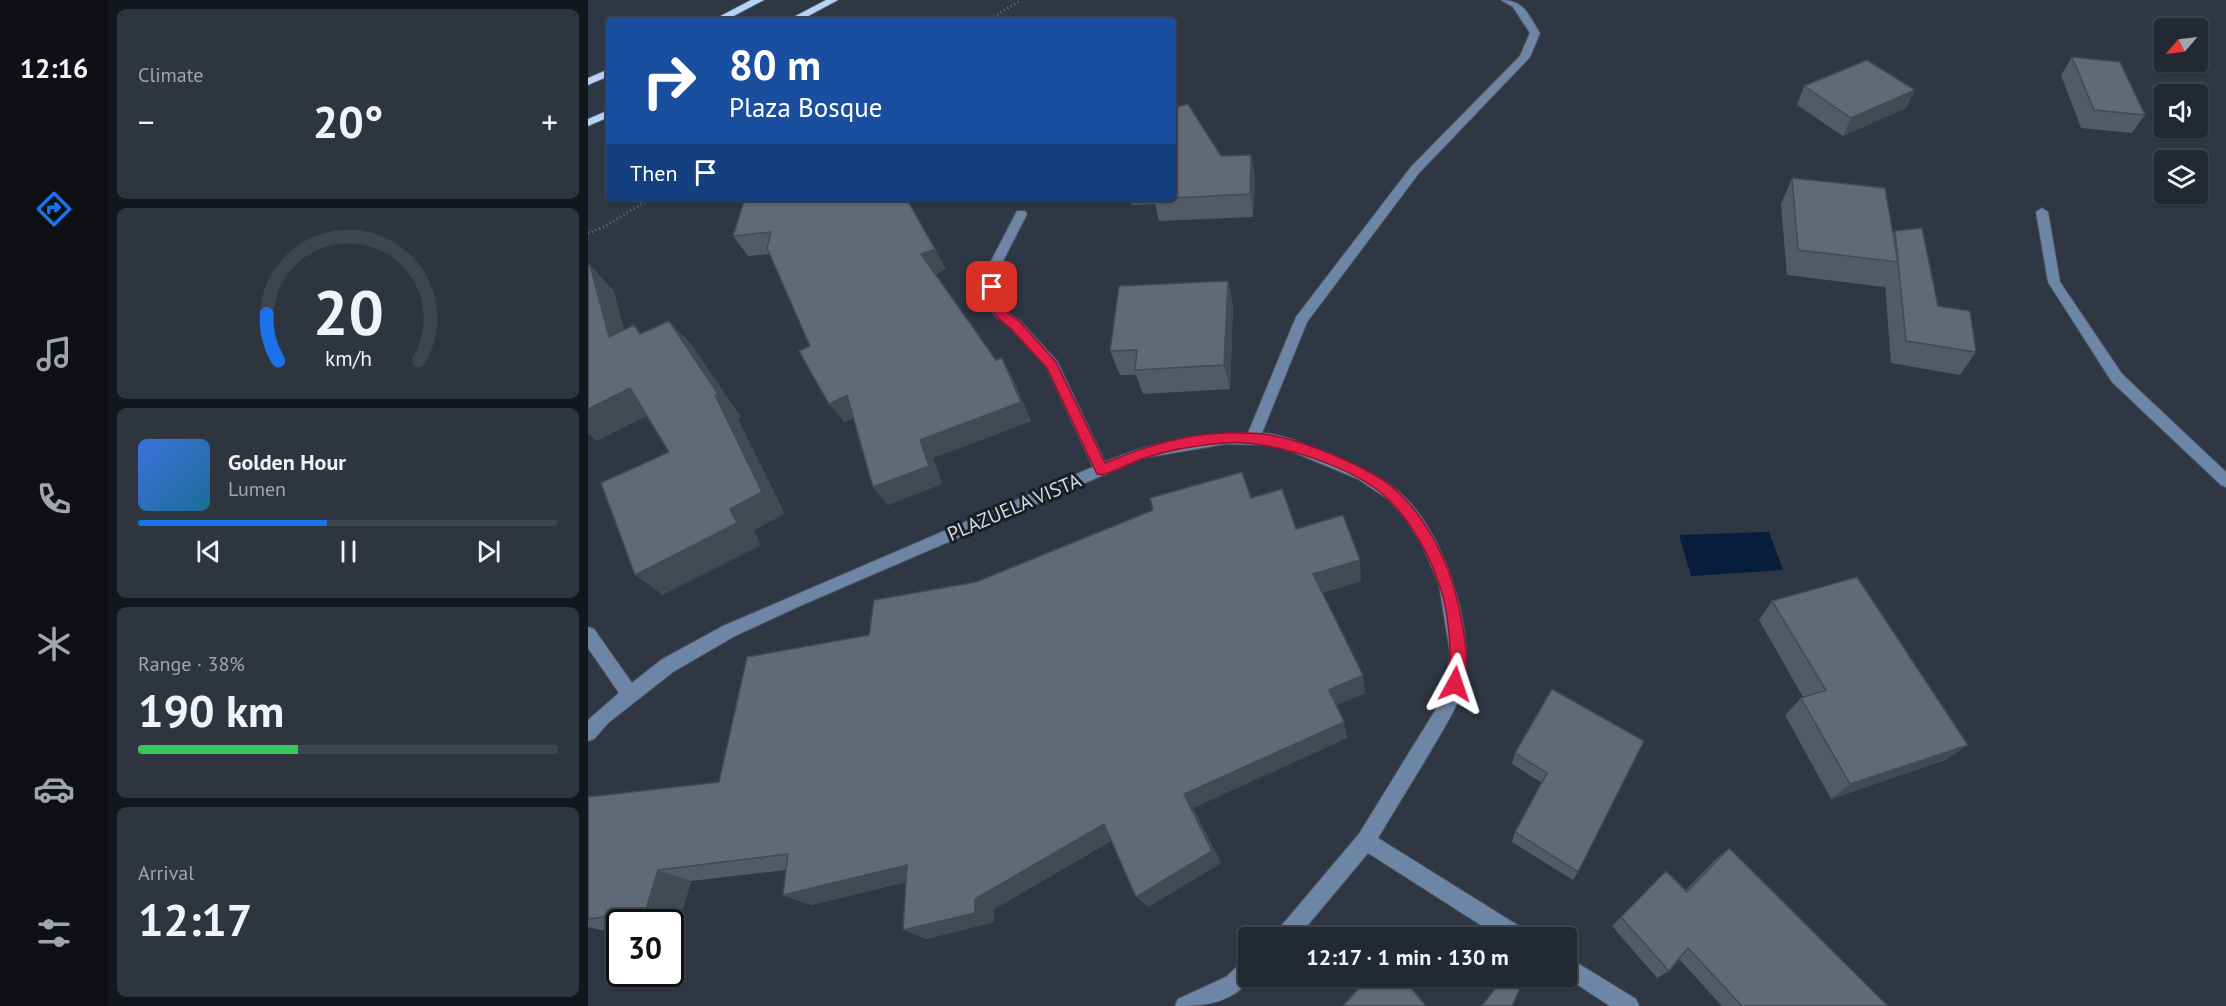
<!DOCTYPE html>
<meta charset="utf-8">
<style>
body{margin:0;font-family:"PT Sans",sans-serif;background:#2e353e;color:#f1f3f6;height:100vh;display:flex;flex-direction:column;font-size:22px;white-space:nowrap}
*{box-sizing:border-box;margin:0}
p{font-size:20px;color:#a2a6ac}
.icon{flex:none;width:33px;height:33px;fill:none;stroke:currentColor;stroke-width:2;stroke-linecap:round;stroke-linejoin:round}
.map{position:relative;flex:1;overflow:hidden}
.panel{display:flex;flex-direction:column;gap:9px;padding:9px;background:#13171c;width:480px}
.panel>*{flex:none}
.guide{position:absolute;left:18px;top:18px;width:570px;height:183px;border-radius:6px;box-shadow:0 2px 4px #0004,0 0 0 2px #3f454d;background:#1a4fa0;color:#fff;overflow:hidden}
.needle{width:39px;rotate:242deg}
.controls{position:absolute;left:1566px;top:18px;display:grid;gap:12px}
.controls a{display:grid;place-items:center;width:54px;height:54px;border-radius:6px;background:#222932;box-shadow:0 2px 4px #0004,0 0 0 2px #3f454d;font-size:30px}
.speed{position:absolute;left:18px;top:909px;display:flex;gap:12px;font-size:30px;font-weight:700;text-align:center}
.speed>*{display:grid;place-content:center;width:78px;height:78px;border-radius:50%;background:#222932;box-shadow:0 2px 4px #0004,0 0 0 2px #3f454d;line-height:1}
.speed .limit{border:3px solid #111;border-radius:9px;background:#fff;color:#111}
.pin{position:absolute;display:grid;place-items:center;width:51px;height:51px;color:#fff;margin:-26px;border-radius:12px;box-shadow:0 3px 9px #0006}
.me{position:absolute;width:66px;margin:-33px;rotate:5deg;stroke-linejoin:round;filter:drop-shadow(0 0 4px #0008)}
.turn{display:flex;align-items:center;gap:21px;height:126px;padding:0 24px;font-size:27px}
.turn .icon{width:78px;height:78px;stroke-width:2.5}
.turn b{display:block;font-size:42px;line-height:51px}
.then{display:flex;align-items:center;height:57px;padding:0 24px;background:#0003;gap:12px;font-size:22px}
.big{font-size:45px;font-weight:800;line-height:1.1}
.panel .tile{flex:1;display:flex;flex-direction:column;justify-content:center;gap:9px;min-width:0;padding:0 21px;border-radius:9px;background:#2e353e}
.panel .dial{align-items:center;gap:0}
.dial svg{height:156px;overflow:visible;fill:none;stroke:#3f454d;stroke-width:7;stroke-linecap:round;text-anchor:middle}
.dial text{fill:#f1f3f6;stroke:none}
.song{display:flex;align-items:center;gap:18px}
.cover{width:72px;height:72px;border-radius:9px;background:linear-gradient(135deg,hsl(220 70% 55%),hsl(200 70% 35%))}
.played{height:6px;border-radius:3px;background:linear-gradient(90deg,#1a73e8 45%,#3f454d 45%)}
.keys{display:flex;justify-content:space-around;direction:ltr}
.heat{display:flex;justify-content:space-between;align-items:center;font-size:33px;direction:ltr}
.charge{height:9px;border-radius:4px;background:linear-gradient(90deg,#34c759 38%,#3f454d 0)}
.trip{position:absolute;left:650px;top:927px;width:339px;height:60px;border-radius:6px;background:#222932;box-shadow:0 2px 4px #0004,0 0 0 2px #3f454d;font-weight:800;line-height:60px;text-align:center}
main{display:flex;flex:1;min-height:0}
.tab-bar{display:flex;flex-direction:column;width:108px;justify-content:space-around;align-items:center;background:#0e1014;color:#a2a6ac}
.tab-bar .icon{width:42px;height:42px}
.tab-bar .on{color:#1a73e8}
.tab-bar b{font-size:27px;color:#f1f3f6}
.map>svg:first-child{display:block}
.water{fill:#061d3b}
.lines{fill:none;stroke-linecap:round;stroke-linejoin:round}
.minor-casing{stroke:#4c5460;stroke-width:2}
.major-casing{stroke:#4c5460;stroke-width:2}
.path{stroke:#68707b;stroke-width:3;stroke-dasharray:1 3;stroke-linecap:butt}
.minor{fill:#6e86a6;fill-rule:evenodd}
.major{fill:#b6d3fb;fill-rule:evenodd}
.wall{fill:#525a66}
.shaded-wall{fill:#424a53}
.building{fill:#5f6977;stroke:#424a53;stroke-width:1.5}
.route{fill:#e11d48;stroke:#92132f;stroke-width:1.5}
.labels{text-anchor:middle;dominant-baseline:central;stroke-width:6;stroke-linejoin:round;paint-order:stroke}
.street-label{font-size:20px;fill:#d4dae2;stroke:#1a1e24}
</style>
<main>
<nav class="tab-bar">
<b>12:16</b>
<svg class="icon on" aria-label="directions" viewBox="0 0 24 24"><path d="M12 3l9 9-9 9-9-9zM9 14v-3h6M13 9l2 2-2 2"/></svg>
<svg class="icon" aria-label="music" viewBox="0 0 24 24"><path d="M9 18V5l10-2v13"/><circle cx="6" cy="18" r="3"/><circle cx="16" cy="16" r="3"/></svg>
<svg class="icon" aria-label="phone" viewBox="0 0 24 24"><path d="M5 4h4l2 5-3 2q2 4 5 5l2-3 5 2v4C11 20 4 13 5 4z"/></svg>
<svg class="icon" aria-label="climate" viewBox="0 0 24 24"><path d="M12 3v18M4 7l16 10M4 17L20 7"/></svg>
<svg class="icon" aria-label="car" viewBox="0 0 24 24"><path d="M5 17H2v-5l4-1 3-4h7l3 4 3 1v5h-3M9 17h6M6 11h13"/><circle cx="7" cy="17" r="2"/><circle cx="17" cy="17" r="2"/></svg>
<svg class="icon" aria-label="filters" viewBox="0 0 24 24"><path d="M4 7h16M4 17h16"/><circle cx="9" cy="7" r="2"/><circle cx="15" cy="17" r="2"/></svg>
</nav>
<section class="panel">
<div class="tile"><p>Climate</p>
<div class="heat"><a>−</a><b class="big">20°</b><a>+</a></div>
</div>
<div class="tile dial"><svg viewBox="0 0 100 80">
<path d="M14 69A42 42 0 1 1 86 69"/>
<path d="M14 69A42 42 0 0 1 8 45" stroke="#1a73e8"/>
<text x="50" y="56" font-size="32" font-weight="700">20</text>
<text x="50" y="72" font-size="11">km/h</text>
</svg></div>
<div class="tile">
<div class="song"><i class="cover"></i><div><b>Golden Hour</b><p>Lumen</p></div></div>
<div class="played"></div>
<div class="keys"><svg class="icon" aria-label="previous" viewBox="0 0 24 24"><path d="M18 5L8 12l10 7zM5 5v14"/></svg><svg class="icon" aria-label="pause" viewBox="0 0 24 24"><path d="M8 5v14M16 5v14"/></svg><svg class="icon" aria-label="next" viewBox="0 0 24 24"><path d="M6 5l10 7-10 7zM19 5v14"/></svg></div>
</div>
<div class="tile"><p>Range · 38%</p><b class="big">190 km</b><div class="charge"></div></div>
<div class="tile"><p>Arrival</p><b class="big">12:17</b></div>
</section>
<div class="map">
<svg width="1638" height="1006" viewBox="0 0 1638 1006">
<rect width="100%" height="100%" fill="#2e3743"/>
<path class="water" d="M1181,532L1195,570L1103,576L1091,535Z"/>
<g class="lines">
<defs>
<path id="minor" d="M913,0C937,0 940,15 952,33L942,57L831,173L719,322L674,433C695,434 716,444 735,452C761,463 789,473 811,492C855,529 887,627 876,683C870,708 854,731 842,752C825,781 807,809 790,838L939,931L942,938H913L780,853L709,938H686L689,931L771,834L848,709L859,684L862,653L851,584L835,547L817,518L801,500L770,479L700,450L680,445L638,444L555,458L214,605L147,636L85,672L20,723L6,739L0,741V720L31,693L0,648V627L6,629L44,683L73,660L135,626L505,467L459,368L423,328L407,316L399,300L398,287L402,263L429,211H437L439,214L414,263L410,287L411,300L417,310L433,322L469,361L517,462C561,443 612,432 660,433L708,317L823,167L932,56L942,33L925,7Z
M1454,208L1460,212L1472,282L1534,374L1638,472V487L1633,485L1524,382L1460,282L1448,212Z
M978,956L1048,999L1051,1006H1022L976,976Z
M660,960V976H667C642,1003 622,1006 587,1006L590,999L638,977L653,963Z"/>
<path id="major" d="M163,0H176L136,21H123Z
M238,0H250L211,21H198Z
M21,69V76L0,85V78Z
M21,110V117L0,126V119Z"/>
</defs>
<use href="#minor" class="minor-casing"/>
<use href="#major" class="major-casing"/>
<path class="path" d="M399,21L433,0
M0,233L16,227L55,203L79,198"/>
<use href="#minor" class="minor"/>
<use href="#major" class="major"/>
</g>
<path class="wall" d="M1484,57L1557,115L1544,133L1493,128L1473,75Z
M1216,86L1318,108L1255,136L1209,105Z
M589,107L633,156L663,155L667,177L665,217L571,221L567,204L544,205L540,198H585Z
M1204,178L1305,234L1307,231L1350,306L1388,352L1372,375L1303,363L1297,285L1296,287L1199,275L1193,204Z
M157,198L358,269L347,274L408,360L424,377L443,421L345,458L354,484L300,505L285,487L265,418L256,422L182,254L160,256L145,236Z
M640,281L645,306L642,389L555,394L548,375H532L522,351Z
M663,498L708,529L773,581L734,593L777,693L749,705L756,722L759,738L605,808L633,863L560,907L523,841L406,909V922L338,939L318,882L223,905L195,895L198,870L103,881L91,922L82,923L32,922V929L17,931L0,927V797L131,782L281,635L388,582Z
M1184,601L1380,745L1357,760L1243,799L1197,715L1213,698L1215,697L1171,620Z
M1056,741L990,872L985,880L924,842L927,832L954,783L924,764L927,753Z
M1141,848L1300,1006H1134L1091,959L1081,971L1069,978L1024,926L1078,871L1097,891L1128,859Z"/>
<path class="shaded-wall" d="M1327,90L1318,108L1255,136L1263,118Z
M663,155L667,177L665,217L662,194Z
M347,249L358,269L344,274L333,254Z
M2,265L26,291L45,362L21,337Z
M640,281L645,306L642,389L636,365Z
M81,321L104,345L153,417L150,419L197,514L166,530L173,545L75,595L47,575L142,509Z
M414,358L424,377L443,421L345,458L354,484L300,505L285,487Z
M42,388L67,412L9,441L0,433V409Z
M259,395L273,414L256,422L241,404Z
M772,560L773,581L729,594L725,574Z
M775,675L777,693L744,707L741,690Z
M756,722L759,738L605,808L633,863L560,907L548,897L596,794Z
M1380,745L1357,760L1243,799L1262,784Z
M516,824L529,837L406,909V922L338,939L315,930L387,899Z
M319,865L341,876L223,905L195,895Z
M70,870L103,881L91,922L57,912Z"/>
<path class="building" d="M1484,57L1532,62L1557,115L1506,110Z
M1279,60L1327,90L1263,118L1216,86Z
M585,101L589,107L600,104L633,156L663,155L662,194L585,198Z
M1204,178L1297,188L1310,262L1210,250Z
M157,198H318L347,249L333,254L408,360L414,358L433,402L332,440L341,466L285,487L259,395L241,404L211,351L222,346L179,248L183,232L145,236Z
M1334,228L1350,306L1382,311L1388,352L1318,341L1307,231Z
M2,265L21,337L46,325L52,334L81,321L130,394L127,395L174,492L142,509L149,523L47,575L13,483L81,452L42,388L0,409V266Z
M640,281L636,365L547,370L549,350L522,351L531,286Z
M654,472L663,498L694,489L708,529L755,515L772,560L725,574L775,675L741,690L756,722L596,794L624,851L548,897L516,824L387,899V913L315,930L319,865L195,895L200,854L70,870L57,912L0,919V797L131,782L159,657L281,635L286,600L388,582L565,510L562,498Z
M1269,577L1380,745L1262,784L1213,698L1238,690L1184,601Z
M964,689L1056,741L990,872L927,832L959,773L927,753Z
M1141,848L1300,1006H1154L1100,948L1081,971L1033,917L1078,871L1099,892Z
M782,976H813L838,1006H755Z
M918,976H938L924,1006H893Z"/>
<path class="route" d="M404,283L409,287L411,300L416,310L432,322L468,362L517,463C555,447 599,433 641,433C654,433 669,432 682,435C717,441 785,468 810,492C838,518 861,563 869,599C875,626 884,663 873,689L867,691L862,689C857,678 862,665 862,653C862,631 858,602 850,581C840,553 823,522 801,500C768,467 682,439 637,443C610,445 581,450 556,458C542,463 528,471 514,475L509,474L459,368L423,329L408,316L399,300L398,287Z"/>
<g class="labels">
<g class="street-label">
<text transform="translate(426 507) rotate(-23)">PLAZUELA VISTA</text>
</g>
</g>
</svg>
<div class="controls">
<a><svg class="needle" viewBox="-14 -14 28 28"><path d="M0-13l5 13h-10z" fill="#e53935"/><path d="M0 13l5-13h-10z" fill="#a2a6ac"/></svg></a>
<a><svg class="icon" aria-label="sound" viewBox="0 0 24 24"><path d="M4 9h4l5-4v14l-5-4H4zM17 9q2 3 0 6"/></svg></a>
<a><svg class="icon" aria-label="layers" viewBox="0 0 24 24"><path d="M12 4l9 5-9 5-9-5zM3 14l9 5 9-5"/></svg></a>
</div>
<div class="speed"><div class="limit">30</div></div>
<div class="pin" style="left:404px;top:287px;background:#d93025"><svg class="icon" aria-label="arrive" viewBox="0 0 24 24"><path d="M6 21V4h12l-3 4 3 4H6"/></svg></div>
<svg class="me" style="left:867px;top:684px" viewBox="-20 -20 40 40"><path d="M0-17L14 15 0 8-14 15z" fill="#e11d48" stroke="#fff" stroke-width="4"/></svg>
<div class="trip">12:17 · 1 min · 130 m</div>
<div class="guide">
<div class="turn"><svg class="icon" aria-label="right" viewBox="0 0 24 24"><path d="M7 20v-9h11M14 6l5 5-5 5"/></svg><div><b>80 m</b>Plaza Bosque</div></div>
<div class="then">Then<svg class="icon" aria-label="arrive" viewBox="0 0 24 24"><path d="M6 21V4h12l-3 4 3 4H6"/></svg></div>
</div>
</div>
</main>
